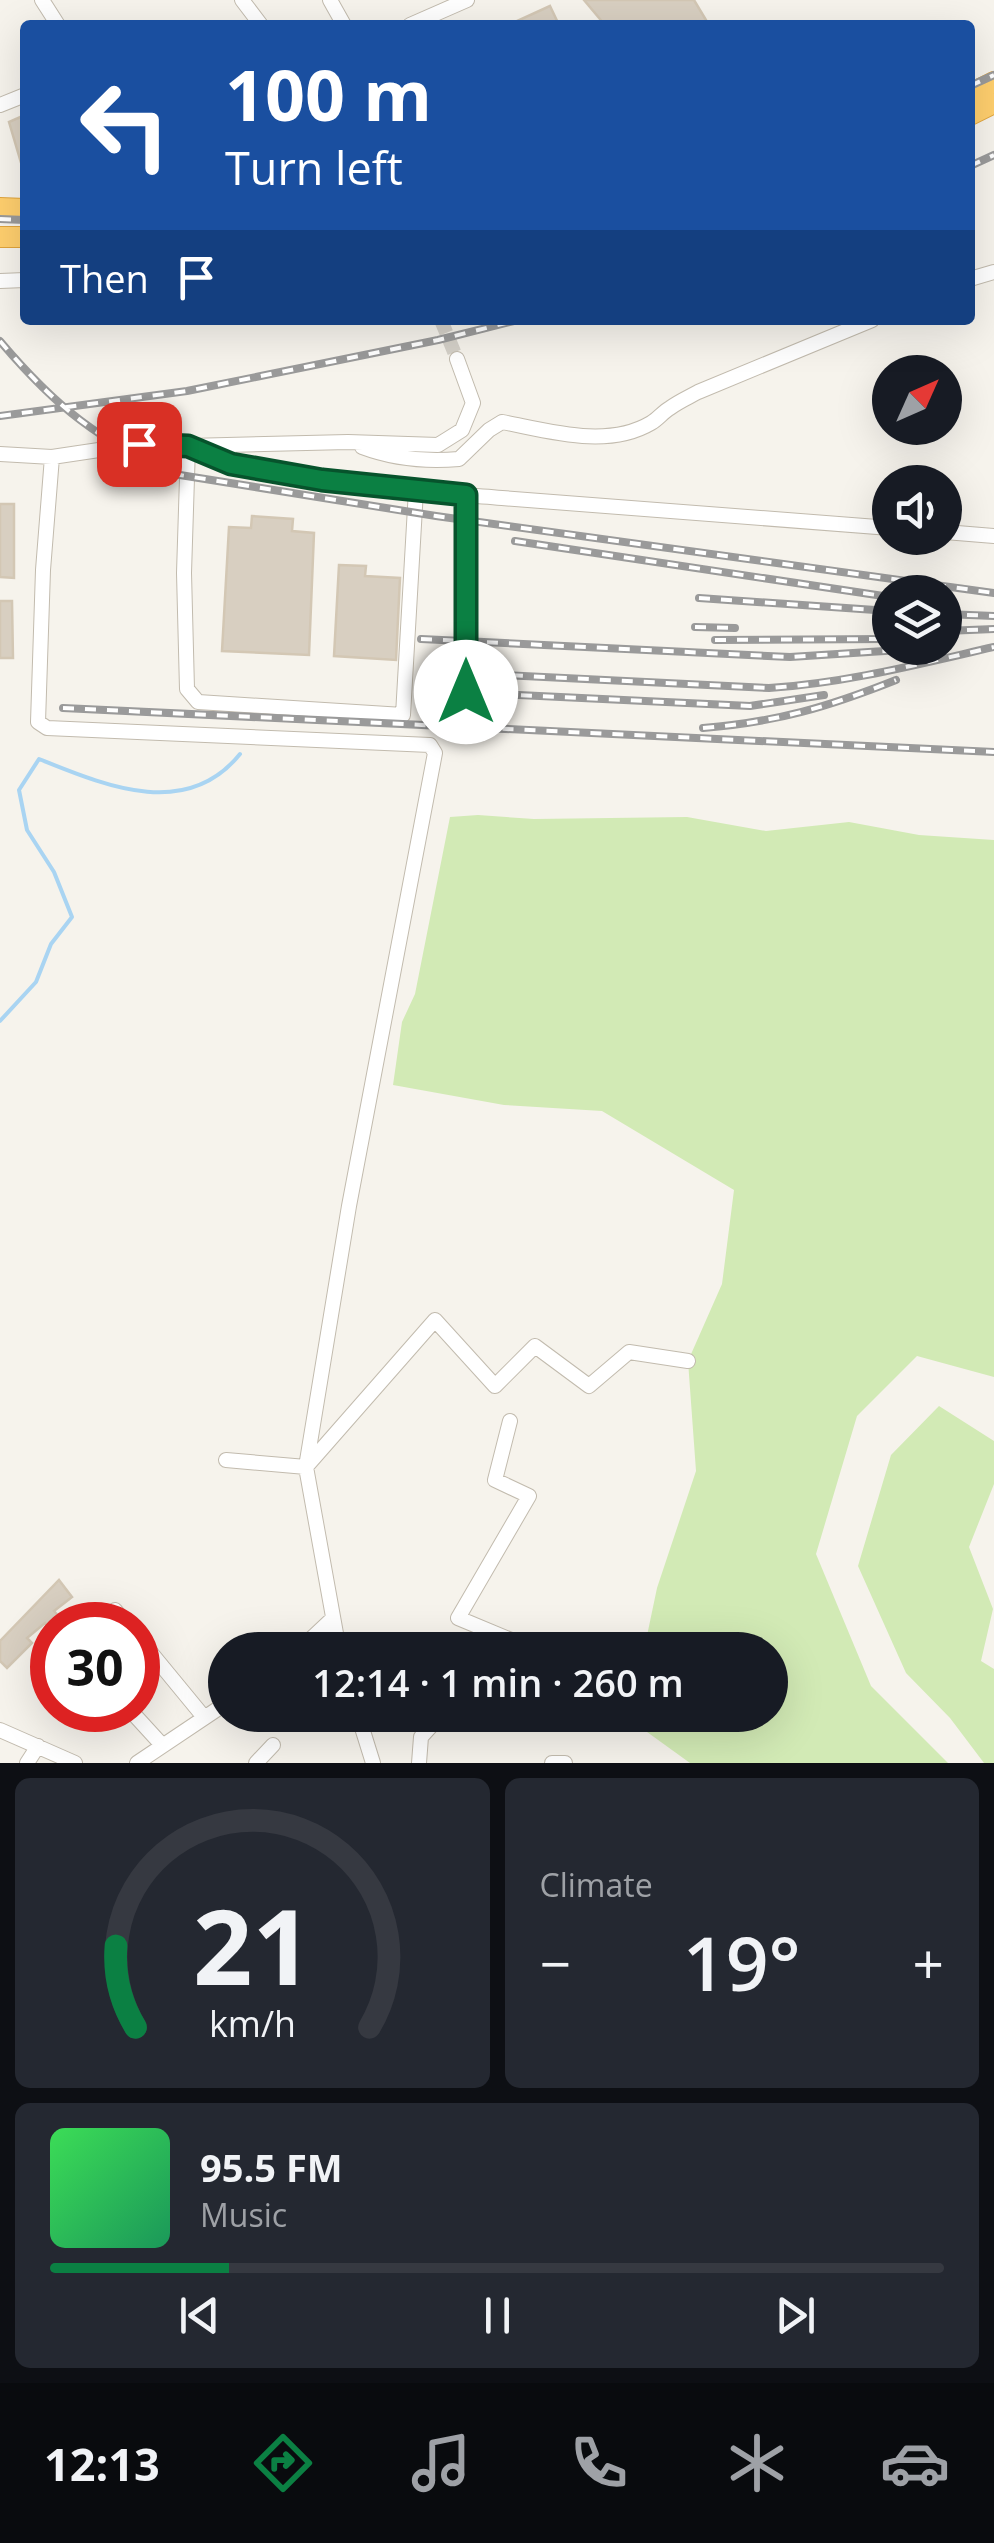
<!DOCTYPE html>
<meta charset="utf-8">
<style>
body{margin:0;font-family:"Open Sans",sans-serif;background:#242831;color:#f1f3f6;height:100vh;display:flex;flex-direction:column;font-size:38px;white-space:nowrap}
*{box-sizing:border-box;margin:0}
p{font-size:32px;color:#9ea1a6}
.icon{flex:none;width:55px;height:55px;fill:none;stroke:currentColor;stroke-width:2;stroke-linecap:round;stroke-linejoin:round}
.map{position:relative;height:1763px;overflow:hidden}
.details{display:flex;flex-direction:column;gap:15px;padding:15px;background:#0d0f14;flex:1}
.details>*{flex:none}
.banner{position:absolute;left:20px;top:20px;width:955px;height:305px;border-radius:10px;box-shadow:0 10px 40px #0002;background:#1a4fa0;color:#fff;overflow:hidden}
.needle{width:65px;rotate:45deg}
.fabs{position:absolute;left:872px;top:355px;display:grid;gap:20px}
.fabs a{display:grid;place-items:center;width:90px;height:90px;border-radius:50%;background:#171b24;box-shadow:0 10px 40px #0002;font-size:50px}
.speed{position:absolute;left:30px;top:1602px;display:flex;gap:20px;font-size:50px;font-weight:700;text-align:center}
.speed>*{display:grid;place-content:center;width:130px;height:130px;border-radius:50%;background:#171b24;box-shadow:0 10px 40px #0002;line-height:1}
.speed .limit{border:15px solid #d22;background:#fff;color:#111}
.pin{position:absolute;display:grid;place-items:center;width:85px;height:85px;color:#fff;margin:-42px;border-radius:20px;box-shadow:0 5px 15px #0006}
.me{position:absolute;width:110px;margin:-55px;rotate:0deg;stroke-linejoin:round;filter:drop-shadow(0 0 8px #0008)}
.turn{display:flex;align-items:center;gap:35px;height:210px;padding:0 40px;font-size:45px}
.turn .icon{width:130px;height:130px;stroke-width:2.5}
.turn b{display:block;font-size:70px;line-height:85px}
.then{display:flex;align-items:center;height:95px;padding:0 40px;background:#0003;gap:20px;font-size:38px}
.big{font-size:75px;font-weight:600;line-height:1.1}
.details .widget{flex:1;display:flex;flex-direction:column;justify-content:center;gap:15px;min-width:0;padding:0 35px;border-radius:15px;background:#242831}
.details .dial{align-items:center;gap:0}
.dial svg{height:260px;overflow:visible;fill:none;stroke:#363941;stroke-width:7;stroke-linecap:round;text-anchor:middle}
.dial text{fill:#f1f3f6;stroke:none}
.song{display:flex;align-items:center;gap:30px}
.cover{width:120px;height:120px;border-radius:15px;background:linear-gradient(135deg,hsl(130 70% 55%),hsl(150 70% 35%))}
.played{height:10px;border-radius:5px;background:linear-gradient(90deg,#0b8043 20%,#363941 20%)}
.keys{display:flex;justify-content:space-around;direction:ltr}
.heat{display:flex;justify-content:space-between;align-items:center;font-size:55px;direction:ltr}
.details .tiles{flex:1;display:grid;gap:15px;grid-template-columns:1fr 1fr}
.widget:last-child{grid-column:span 2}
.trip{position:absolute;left:208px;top:1632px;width:580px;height:100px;border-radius:50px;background:#171b24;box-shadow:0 10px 40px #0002;font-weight:600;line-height:100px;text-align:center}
.menu{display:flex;height:160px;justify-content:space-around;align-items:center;background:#090b0e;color:#9ea1a6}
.menu .icon{width:70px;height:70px}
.menu .selected{color:#0b8043}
.menu b{font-size:45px;color:#f1f3f6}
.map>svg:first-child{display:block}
.green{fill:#d2eab5}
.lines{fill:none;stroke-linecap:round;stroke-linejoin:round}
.stream{stroke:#a9d4f2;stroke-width:4}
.building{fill:#d8cfc1;stroke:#d3c7b4;stroke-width:2.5}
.minor-tunnel{stroke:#d4d0c8;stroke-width:14;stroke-dasharray:14 7;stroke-linecap:butt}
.minor-casing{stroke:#c2bbae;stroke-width:16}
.highway-casing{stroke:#e0a43c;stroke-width:22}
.minor{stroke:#fff;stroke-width:14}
.highway{stroke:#ffcf6e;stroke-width:20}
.rail-casing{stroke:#9a9a9a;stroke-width:8}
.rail{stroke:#fff;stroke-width:4;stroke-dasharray:11;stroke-linecap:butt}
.route-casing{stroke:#07532c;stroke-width:25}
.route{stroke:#0b8043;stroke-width:18}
</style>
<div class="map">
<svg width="994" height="1763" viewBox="0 0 994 1763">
<rect width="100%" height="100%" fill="#f6f3ec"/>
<path class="green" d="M478,815L534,819L687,817L766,831L849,822L919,835L994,840V1377L917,1356L857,1416L816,1554L871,1686L948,1763H690L629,1719L630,1715H770V1650H644L657,1588L696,1471L688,1361L722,1284L734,1190L602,1111L504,1105L393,1085L402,1022L415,994L450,817Z
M939,1406L994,1441V1484L969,1547L993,1609L981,1661L994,1669V1763H984L950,1718L906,1673L858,1566L891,1455Z"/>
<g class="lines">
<path class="stream" d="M0,1021L36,982L51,944L72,917L54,872L27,830L19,790L39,759C104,785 186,821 240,754"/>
</g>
<path class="building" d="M584,0H694L709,25H605Z
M550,6L559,25H508Z
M25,115V166H22L9,122Z
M0,504H14V578L0,577Z
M252,516L293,519L292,531L314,533L309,655L222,651L229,527L251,528Z
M339,565L366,566L365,576L400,578L396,660L334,656Z
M0,601H12L13,658H0Z
M59,1580L72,1597L54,1611L61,1619L50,1628L45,1623L27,1638L32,1643L7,1668L0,1661V1641Z
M101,1606L113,1625H75Z"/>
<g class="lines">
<path class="minor-tunnel" d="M441,320L457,359"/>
<defs>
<path id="minor" d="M42,0L58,25
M242,0L261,25
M330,0L344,25
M410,25L467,0
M0,105L25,95
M970,279L994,272
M0,281L25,280
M362,447C394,459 425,462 459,459L489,430L502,422C549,431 607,449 651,423C658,419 663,412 670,408C678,402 689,397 698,392L872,320
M0,454L52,457
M416,490L403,715L198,702L187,689L184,573L188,446C285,486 398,489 502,498C632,508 761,518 890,528
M466,495V729
M945,532L994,536
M226,1460L306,1467L435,1320L495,1386L535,1346L589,1386L629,1352L688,1361
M115,1610L127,1625
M138,1637L203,1716
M299,1650L332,1619
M339,1650L306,1467L349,1206L435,753L430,745L47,728L38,722L43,570L52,457L139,444L188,446L348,442L438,445L462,430L473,403L457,359
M501,1650L511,1640L458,1618L529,1496L495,1480L510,1421
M130,1710L162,1745
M358,1715L373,1763
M0,1730L75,1763
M27,1763L38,1746
M137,1763L225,1704
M256,1763L273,1745
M419,1763L421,1737L441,1715
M552,1763H565"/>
<path id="highway" d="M970,94L994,82
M970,115L994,103
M0,208L25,209
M0,237H25"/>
</defs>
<use href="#minor" class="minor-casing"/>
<use href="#highway" class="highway-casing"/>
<use href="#minor" class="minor"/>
<use href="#highway" class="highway"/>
<defs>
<path id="rail" d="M970,86L994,75
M970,166L994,155
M0,219L25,220
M0,341C54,405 101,444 180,475L436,516L994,593
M0,416L187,391L438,340L518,320
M515,541L890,597
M699,598L890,611
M945,614L994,616
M695,627L735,628
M945,631L994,629
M421,639L790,657L932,648
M715,640L890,639
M424,671L769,688C846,683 919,664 994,647
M455,692L750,706L824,695
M63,708L994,752
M703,728C777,722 828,707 896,680"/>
</defs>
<use href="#rail" class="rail-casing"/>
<use href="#rail" class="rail"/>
</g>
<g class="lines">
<defs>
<path id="route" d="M139,444L188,446L231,464L322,480L466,495V692"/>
</defs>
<use href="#route" class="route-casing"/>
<use href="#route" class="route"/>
</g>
</svg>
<div class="fabs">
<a><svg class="needle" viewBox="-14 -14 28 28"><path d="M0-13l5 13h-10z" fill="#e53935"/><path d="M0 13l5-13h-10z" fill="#9ea1a6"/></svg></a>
<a><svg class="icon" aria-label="sound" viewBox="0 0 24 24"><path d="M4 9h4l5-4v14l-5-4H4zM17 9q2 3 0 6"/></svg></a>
<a><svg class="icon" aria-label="layers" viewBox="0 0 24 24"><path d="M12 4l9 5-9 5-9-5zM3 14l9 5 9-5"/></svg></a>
</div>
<div class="speed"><div class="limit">30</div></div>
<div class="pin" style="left:139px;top:444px;background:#d93025"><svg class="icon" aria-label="arrive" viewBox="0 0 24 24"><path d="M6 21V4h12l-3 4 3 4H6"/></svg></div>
<svg class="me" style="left:466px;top:692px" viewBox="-20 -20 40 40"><circle r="19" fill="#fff"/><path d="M0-13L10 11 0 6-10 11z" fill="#0b8043"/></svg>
<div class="trip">12:14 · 1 min · 260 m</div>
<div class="banner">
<div class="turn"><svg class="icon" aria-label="left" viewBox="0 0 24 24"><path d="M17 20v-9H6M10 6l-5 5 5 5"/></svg><div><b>100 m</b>Turn left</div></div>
<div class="then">Then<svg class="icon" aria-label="arrive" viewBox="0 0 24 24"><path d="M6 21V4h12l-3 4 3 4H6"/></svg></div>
</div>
</div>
<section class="details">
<div class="tiles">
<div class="widget dial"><svg viewBox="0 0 100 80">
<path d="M14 69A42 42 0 1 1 86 69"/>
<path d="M14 69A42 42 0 0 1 8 44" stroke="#0b8043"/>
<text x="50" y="56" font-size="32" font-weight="700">21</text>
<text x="50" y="72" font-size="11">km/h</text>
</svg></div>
<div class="widget"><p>Climate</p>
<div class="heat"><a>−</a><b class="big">19°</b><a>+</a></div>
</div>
<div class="widget">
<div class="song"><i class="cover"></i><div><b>95.5 FM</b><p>Music</p></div></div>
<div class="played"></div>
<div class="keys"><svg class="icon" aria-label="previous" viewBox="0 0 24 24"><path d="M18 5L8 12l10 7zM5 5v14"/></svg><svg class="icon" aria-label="pause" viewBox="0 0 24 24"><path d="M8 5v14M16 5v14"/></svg><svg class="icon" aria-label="next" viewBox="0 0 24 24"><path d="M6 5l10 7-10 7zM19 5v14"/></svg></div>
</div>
</div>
</section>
<nav class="menu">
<b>12:13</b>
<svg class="icon selected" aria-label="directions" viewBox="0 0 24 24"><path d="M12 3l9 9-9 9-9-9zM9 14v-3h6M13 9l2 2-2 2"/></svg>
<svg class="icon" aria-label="music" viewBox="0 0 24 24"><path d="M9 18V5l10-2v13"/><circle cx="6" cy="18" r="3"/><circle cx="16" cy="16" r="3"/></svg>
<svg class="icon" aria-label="phone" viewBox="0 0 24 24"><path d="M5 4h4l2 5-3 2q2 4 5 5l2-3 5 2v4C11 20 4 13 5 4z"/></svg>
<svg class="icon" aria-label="climate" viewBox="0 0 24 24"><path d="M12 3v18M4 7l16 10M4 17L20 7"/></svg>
<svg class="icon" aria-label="car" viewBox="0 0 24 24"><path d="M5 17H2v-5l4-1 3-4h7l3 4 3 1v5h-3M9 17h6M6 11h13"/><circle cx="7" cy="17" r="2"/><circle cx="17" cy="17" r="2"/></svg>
</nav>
